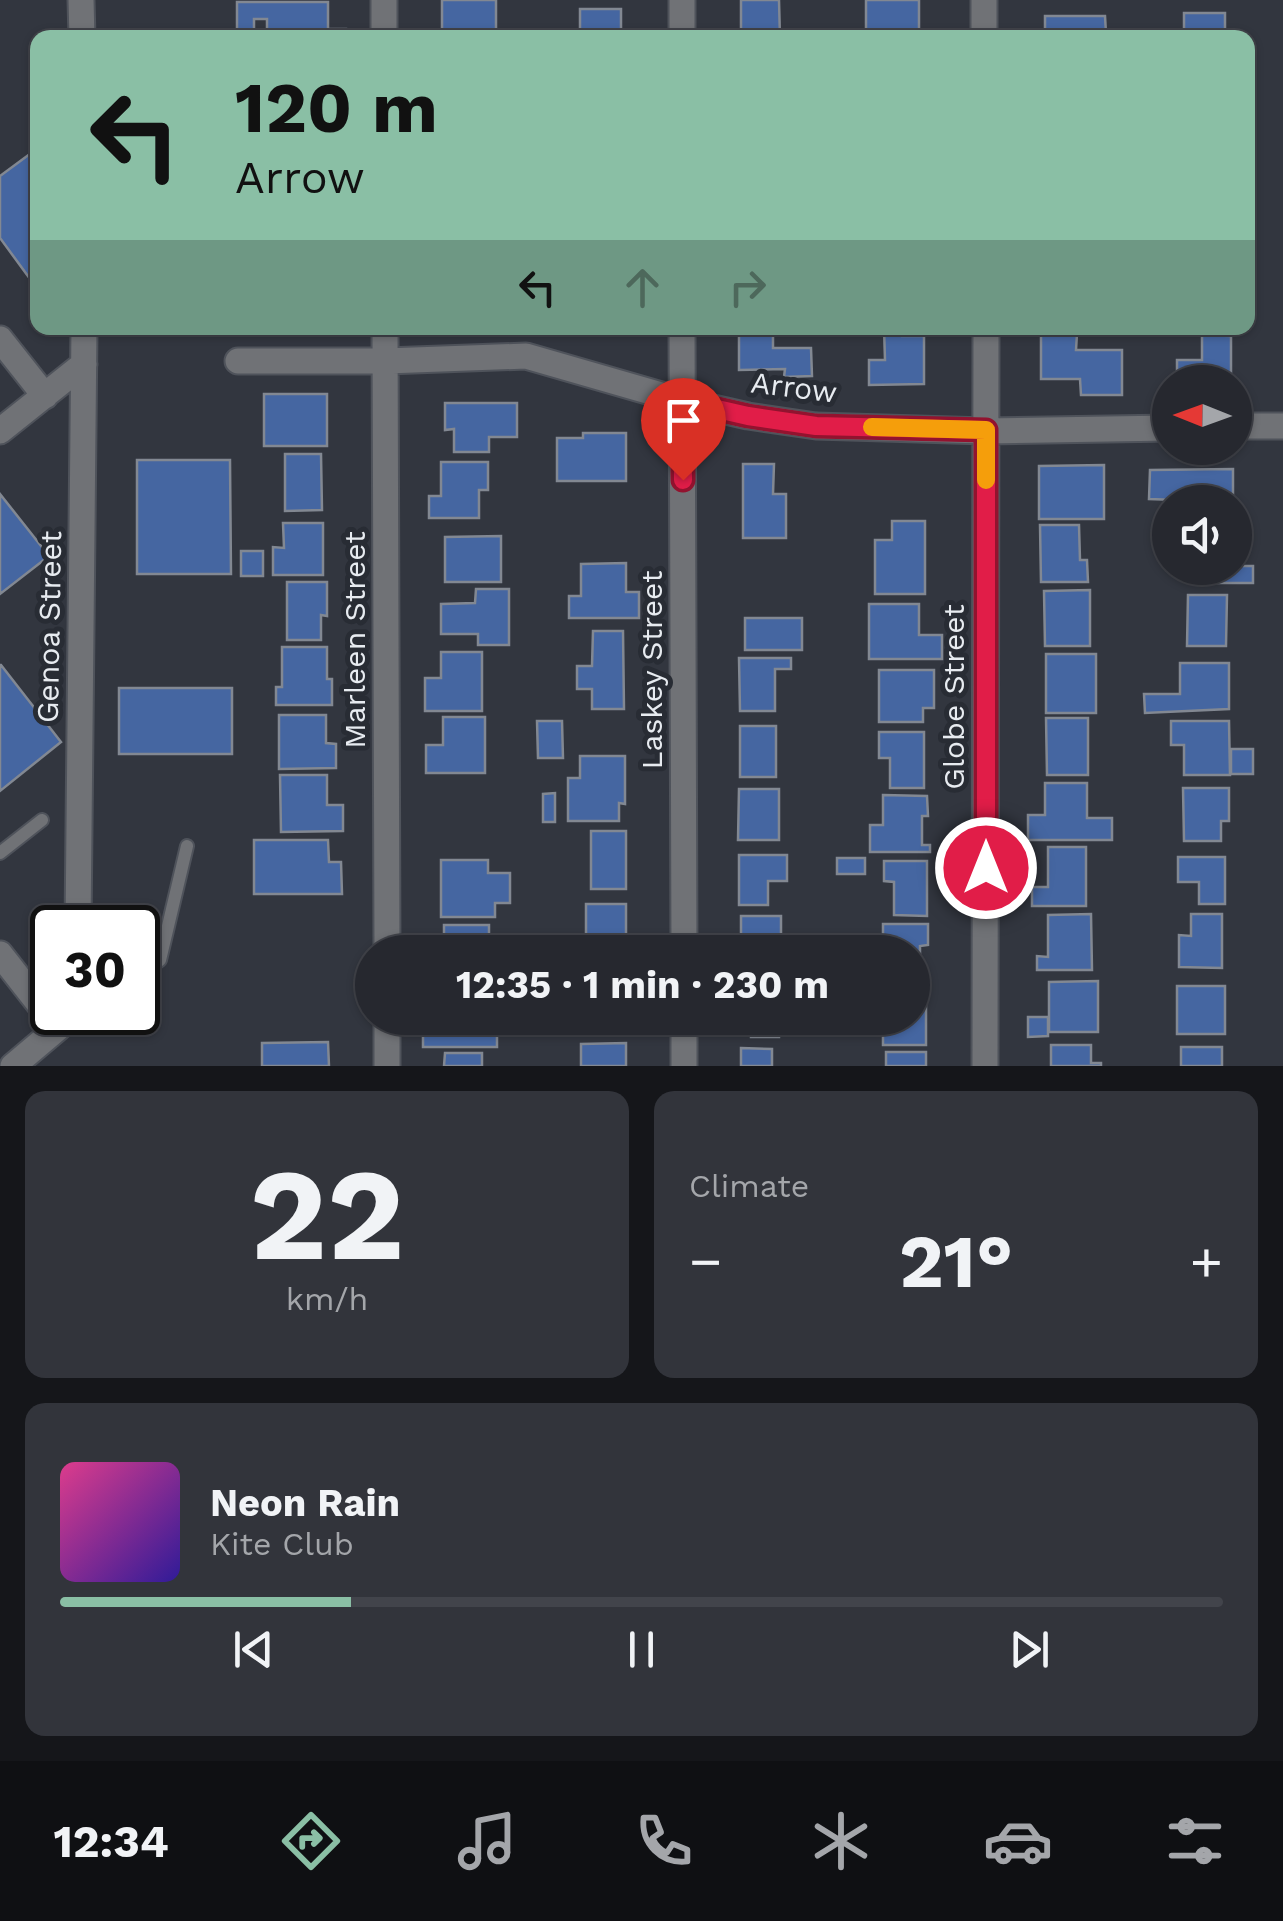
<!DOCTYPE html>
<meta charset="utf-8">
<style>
body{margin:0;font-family:"Work Sans",sans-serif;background:#32343b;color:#f1f3f6;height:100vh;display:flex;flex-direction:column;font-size:38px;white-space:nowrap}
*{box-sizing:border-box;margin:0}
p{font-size:32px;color:#a4a6aa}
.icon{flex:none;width:55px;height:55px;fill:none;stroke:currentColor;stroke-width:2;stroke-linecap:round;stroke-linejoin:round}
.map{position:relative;height:1066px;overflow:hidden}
.drawer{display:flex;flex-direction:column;gap:25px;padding:25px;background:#15161a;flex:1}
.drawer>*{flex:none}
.guide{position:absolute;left:30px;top:30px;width:1225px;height:305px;border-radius:20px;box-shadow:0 2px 8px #0004,0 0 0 2px #42444b;background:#8abfa5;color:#111;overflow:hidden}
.needle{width:65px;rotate:271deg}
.fabs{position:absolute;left:1152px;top:365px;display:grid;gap:20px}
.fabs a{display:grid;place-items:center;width:100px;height:100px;border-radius:50%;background:#26282f;box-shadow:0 2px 8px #0004,0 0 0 2px #42444b;font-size:50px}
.speed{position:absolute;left:30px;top:905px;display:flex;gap:20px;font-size:50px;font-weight:700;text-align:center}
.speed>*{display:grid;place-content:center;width:130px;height:130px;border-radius:50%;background:#26282f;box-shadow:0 2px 8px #0004,0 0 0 2px #42444b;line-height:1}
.speed .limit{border:5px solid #111;border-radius:15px;background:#fff;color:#111}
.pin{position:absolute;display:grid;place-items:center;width:85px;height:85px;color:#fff;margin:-102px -42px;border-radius:50% 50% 50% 0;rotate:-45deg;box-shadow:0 0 10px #0007}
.pin .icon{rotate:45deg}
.me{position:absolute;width:110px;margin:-55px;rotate:0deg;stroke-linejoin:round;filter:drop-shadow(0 0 8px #0008)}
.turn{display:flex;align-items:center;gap:35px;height:210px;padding:0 40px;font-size:45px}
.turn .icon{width:130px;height:130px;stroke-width:2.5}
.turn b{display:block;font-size:70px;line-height:85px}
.lanes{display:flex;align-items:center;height:95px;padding:0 40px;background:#0003;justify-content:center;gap:50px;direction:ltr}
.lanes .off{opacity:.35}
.big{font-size:75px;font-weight:700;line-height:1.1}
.drawer .tile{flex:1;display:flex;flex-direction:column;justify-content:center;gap:15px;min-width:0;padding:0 35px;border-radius:20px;background:#32343b}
.drawer .dial{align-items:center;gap:0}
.dial b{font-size:130px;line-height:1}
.song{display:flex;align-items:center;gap:30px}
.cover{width:120px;height:120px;border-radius:15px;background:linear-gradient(135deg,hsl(330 70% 55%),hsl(250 70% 35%))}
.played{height:10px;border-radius:5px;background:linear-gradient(90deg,#8abfa5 25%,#42444b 25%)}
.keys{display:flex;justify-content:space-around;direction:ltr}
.heat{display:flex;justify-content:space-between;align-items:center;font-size:55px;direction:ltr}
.drawer .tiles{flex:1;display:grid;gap:25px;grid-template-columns:1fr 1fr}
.tile:last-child{grid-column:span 2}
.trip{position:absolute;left:355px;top:935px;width:575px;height:100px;border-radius:50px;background:#26282f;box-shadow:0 2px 8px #0004,0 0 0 2px #42444b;font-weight:700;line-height:100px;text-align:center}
.dock{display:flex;height:160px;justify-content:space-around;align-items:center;background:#0f1013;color:#a4a6aa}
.dock .icon{width:70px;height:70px}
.dock .selected{color:#8abfa5}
.dock b{font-size:45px;color:#f1f3f6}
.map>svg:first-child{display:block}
.building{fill:#4566a1;stroke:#828892;stroke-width:2.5}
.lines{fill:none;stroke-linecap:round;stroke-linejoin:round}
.service-casing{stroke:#4f535b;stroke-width:16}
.minor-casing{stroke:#4f535b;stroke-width:29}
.service{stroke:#707276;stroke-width:12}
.minor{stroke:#707276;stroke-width:25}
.route-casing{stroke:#92132f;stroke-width:25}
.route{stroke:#e11d48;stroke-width:18}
.slow{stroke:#f59e0b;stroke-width:18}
.labels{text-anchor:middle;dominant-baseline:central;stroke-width:10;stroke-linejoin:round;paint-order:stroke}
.street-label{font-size:30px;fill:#e7ebf0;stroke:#282c34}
</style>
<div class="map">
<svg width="1283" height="1066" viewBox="0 0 1283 1066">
<rect width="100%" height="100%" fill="#32363f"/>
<path class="building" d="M442,0H496V38H442Z
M741,0H779L780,38H741Z
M866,0H919V38H866Z
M237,2H328V29H346V38H267V19H254V34H237Z
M580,9H621V38H580Z
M1184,13H1225V38L1184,37Z
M1045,16H1105L1106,33H1101V38H1045Z
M38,148V285L36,287L0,238V176Z
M739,328H773V348H811L812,376L784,377L785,369L739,370Z
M884,328H901L902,336H924V384L869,385V360H885Z
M1041,334H1077L1076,350H1122V395H1081L1080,379H1041Z
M1202,335L1231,336V382H1177V360H1202Z
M264,394H327V446H264Z
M445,403H517V437H489V452H454V429L445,430Z
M583,433H626V481H557V438H583Z
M285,454H321L322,510L285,511Z
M137,460H230L231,574H137Z
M441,462H488V490H479V518H429V496H441Z
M743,464H774L773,494H786V538H743Z
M1104,465V519H1039V466Z
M1233,469V502L1149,499L1150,470Z
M0,494L49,556L0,594Z
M892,521H925V594H875V540H892Z
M283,523H323V575H273V547L284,548Z
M1040,525H1079L1080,560H1087L1088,582H1041Z
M1235,527V566H1253V583H1202V574H1188V568H1235Z
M501,536V582H445V537Z
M241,551H263V576H241Z
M626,563V592H639V618H569V596H581V564Z
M287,582H327V616L321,615V640H287Z
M476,589H509V645H478V634H441V604L475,603Z
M1090,590V646H1045L1044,591Z
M1188,595H1227L1226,646H1187Z
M869,604H919V635H942V659H869Z
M745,618H802V650H745Z
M593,631H623L624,709H592V689H577V666H592Z
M282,647H327V679H332V705H276V687H282Z
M441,652H482V711H425V678H441Z
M1046,654H1096V713H1046Z
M739,658H791V669H775V711H740Z
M1180,663H1229V709L1145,713L1144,694H1180Z
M1,665L61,742L0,791V665Z
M879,670H934V708H923V722H879Z
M119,688H232V754H119Z
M279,715H326V743L336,744V768L279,769Z
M443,717H485V773H426V745H443Z
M1046,718H1088V775H1047Z
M537,721H562L563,758H538Z
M1171,721H1229L1230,775H1184V745H1171Z
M740,726H776V777H740Z
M879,732H924V788H890V758H879Z
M1231,749H1253V774H1231Z
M580,756H625V804L619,803V821H568V778H580Z
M280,775H327V805H343V831L281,832Z
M1045,783H1087V818H1112V840H1028V815H1045Z
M1183,788H1229V821H1221V841H1184Z
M739,789H779V840H738Z
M555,793V822H543V794Z
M883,795L927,796L928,816H922V845H930V852H870V825H883Z
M591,831H626V889H591Z
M254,840H328L329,862H341L342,894H254Z
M1048,847H1086V906H1032V887H1048Z
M739,855H787V881H768V905H739Z
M1178,857H1225V904H1199V882H1178Z
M837,858H865V874H837Z
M441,860H488V873H510V903H495V917H441Z
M884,861H927V916L894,915V882L884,881Z
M586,904H626V952H586Z
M1091,914L1092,970H1037V956L1048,957V915Z
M1191,914H1222V968L1179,967V935L1191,936Z
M741,916H781V940H770L769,952H741Z
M883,924H928V945L920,946V982H912V952H873V947H883Z
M444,925H489V952H444Z
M1098,981V1032H1049V982Z
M1177,986H1225V1034H1177Z
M912,990H926V1045H883V1018H912Z
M1028,1017H1048V1036L1028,1037Z
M447,1018H497V1047H423V1027H447Z
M751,1018H786H779V1037H751Z
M328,1042L329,1066H262V1043Z
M626,1043V1066H581V1044Z
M1051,1045H1091V1063H1101V1066H1051Z
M1181,1047H1222V1066H1181Z
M741,1048L772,1049V1066H741Z
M886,1052H926V1066H886Z
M445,1053H482V1066H444Z"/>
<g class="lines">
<defs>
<path id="service" d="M0,853L42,820
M138,977L160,960L187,846"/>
<path id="minor" d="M81,0L82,38
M384,0V38
M682,0V38
M984,0V38
M385,328L387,952
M682,328L684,952
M0,339L45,396
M238,361H386L526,356L682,401L748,416L816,426L986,431L1170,428
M1235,426H1283
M0,431L84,364
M78,928L84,328
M0,954L58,1028
M387,1018V1066
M684,1018V1066
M13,1066L58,1028L64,1014
M985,1066L986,328"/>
</defs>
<use href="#service" class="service-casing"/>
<use href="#minor" class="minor-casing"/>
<use href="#service" class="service"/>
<use href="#minor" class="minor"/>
</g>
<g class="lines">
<defs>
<path id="route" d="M683,480L682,401L748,416L816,426L986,430V868"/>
</defs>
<use href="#route" class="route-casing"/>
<use href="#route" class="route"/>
<path class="slow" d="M872,427L986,430V480"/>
</g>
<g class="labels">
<g class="street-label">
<text transform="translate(794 387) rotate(7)">Arrow</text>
<text transform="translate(49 627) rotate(-89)">Genoa Street</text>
<text transform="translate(354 640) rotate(-90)">Marleen Street</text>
<text transform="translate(651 670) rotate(-90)">Laskey Street</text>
<text transform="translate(953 697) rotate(-90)">Globe Street</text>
</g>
</g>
</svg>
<div class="fabs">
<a><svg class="needle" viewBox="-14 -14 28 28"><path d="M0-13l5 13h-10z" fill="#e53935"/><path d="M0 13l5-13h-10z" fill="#a4a6aa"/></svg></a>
<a><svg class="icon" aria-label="sound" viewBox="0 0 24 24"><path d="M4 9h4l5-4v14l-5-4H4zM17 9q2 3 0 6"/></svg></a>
</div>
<div class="speed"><div class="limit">30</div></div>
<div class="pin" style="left:683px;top:480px;background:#d93025"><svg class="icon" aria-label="arrive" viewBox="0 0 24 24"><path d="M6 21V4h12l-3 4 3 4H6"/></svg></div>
<svg class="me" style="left:986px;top:868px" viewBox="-20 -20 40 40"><circle r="17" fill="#e11d48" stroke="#fff" stroke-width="3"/><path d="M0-11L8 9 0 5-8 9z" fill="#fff"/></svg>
<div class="trip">12:35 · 1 min · 230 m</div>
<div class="guide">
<div class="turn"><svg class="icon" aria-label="left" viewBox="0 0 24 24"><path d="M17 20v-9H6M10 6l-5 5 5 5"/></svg><div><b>120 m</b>Arrow</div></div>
<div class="lanes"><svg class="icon" aria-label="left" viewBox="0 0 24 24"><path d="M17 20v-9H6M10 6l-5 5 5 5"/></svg><svg class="icon off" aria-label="ahead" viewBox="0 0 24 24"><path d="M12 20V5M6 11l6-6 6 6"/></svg><svg class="icon off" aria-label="right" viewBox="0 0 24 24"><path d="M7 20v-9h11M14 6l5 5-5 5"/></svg></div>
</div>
</div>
<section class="drawer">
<div class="tiles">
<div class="tile dial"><b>22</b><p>km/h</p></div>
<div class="tile"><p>Climate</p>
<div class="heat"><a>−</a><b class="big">21°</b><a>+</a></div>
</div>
<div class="tile">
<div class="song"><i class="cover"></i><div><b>Neon Rain</b><p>Kite Club</p></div></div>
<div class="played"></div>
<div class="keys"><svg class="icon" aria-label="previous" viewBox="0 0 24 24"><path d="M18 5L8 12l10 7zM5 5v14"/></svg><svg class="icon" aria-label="pause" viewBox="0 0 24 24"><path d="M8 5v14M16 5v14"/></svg><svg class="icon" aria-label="next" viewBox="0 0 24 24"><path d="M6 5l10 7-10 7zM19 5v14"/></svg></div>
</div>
</div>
</section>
<nav class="dock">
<b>12:34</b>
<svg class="icon selected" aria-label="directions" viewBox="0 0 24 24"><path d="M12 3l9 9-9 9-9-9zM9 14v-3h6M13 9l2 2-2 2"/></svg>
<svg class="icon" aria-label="music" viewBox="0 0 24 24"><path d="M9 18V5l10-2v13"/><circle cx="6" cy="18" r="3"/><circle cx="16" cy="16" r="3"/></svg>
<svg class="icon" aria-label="phone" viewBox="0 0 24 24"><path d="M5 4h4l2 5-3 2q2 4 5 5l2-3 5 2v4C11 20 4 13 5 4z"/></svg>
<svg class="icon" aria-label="climate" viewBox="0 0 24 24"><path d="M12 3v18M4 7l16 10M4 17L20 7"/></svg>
<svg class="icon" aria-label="car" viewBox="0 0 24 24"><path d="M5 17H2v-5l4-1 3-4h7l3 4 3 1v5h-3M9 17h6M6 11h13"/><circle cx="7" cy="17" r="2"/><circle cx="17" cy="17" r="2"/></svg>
<svg class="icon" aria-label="filters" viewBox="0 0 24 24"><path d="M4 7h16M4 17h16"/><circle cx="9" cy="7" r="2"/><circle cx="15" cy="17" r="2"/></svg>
</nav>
